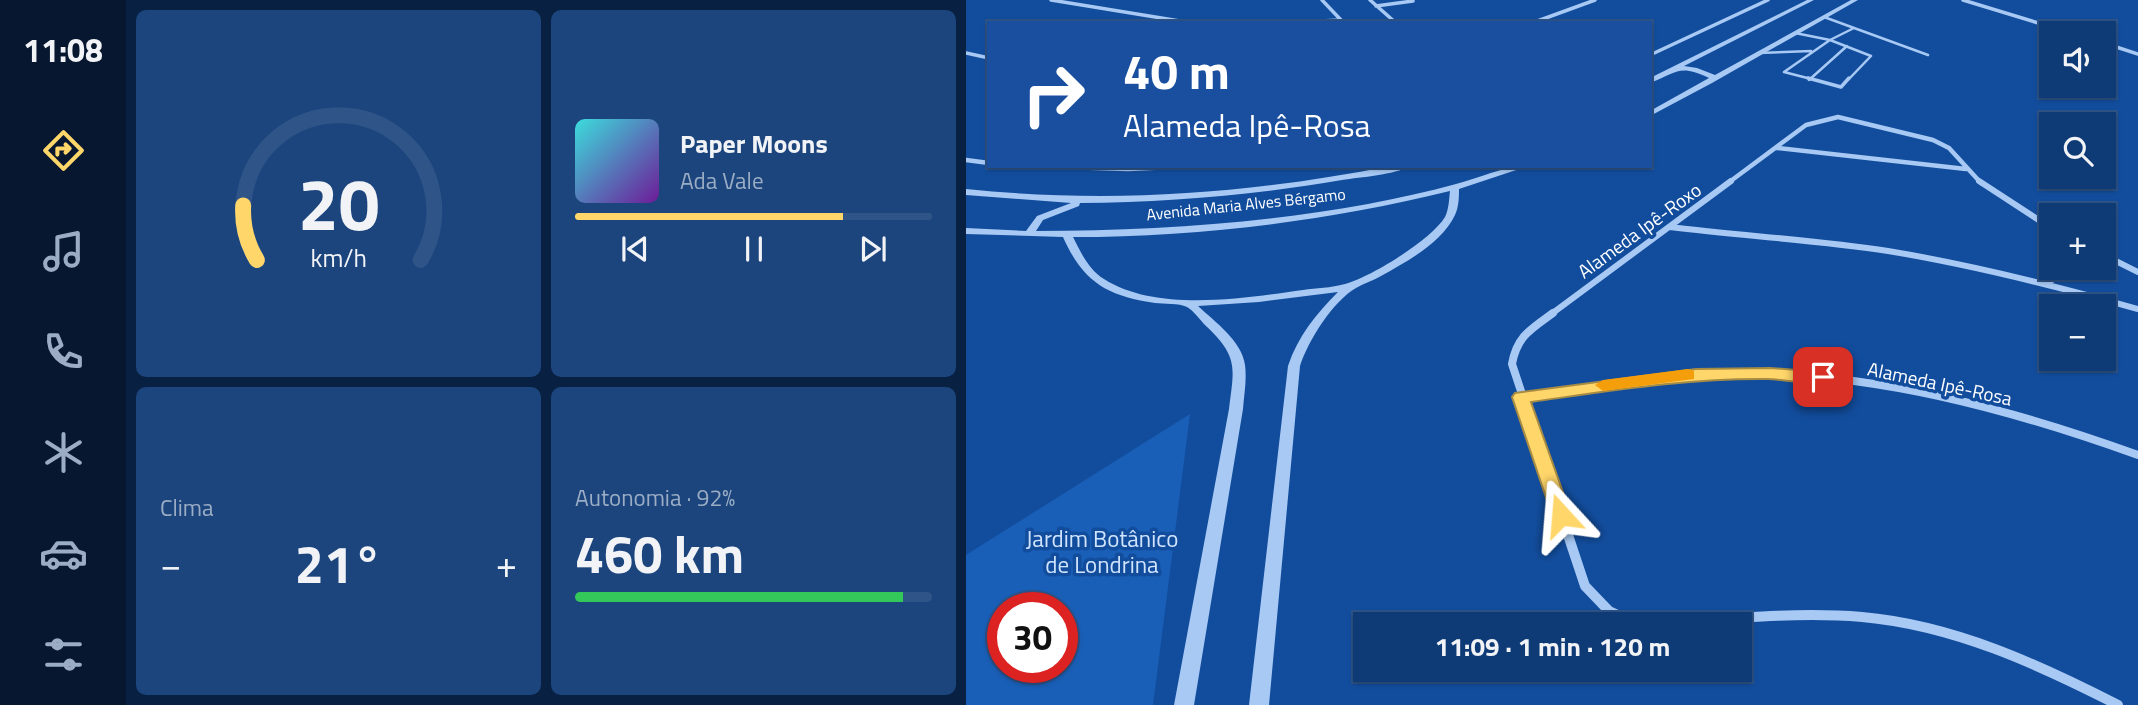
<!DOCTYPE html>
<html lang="pt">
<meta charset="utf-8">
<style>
body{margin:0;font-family:"Titillium Web",sans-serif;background:#1c457e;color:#f1f3f6;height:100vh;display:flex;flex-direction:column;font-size:26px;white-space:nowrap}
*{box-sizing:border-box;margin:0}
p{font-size:23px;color:#9badc5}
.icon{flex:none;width:38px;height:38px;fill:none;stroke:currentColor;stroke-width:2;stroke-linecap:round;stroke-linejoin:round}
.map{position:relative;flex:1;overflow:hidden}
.side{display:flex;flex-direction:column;gap:10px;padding:10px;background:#082041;width:840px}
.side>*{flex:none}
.guide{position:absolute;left:21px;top:21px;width:665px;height:147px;border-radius:0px;box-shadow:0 2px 5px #0004,0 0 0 2px #2e5488;background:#1a4fa0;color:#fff;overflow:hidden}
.fabs{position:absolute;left:1073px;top:21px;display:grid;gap:14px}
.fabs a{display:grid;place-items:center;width:77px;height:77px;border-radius:0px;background:#0e3a76;box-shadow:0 2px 5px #0004,0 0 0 2px #2e5488;font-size:35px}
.speed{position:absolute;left:21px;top:592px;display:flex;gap:14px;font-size:35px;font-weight:700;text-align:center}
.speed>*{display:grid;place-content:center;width:91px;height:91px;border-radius:50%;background:#0e3a76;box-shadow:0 2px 5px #0004,0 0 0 2px #2e5488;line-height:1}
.speed .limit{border:10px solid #d22;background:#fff;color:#111}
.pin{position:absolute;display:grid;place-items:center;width:60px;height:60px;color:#fff;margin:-30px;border-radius:14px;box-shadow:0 4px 10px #0006}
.me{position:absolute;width:77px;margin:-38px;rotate:341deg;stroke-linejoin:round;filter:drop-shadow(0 0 5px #0008)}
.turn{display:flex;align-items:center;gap:24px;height:147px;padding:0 21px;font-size:32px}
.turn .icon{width:91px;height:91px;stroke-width:2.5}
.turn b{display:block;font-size:49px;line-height:60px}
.big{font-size:52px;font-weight:700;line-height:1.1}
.side .tile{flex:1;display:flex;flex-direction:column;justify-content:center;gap:10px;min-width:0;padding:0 24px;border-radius:10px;background:#1c457e}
.side .dial{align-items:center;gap:0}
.dial svg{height:182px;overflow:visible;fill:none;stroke:#2e5488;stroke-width:7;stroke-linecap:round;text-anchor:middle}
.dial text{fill:#f1f3f6;stroke:none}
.song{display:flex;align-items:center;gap:21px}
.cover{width:84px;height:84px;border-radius:10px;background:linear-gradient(135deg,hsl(180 70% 55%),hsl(280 70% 35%))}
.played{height:7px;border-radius:4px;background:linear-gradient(90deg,#ffd66a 75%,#2e5488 75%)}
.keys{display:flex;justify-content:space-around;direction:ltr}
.heat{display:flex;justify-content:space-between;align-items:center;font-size:38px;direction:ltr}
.charge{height:10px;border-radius:5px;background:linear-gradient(90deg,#34c759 92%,#2e5488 0)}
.side .tiles{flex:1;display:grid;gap:10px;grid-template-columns:repeat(2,1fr)}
.trip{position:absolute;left:387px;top:612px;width:399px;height:70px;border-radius:0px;background:#0e3a76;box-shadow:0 2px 5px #0004,0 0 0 2px #2e5488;font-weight:700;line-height:70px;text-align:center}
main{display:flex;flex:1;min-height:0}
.dock{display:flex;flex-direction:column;width:126px;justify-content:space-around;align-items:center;background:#06172f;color:#9badc5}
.dock .icon{width:49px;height:49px}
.dock .active{color:#ffd66a}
.dock b{font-size:32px;color:#f1f3f6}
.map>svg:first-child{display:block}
.green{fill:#1a5fb7;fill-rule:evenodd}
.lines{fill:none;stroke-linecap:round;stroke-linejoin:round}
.service-far1{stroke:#a7c9f4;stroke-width:2.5}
.service{stroke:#a7c9f4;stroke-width:3.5}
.minor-far4{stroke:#a7c9f4;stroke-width:3.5}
.minor-far3{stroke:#a7c9f4;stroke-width:4.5}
.minor-far2{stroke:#a7c9f4;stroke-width:6}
.minor-far1{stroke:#a7c9f4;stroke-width:8}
.minor{stroke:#a7c9f4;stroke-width:10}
.tertiary{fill:#a7c9f4;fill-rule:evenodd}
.route{fill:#ffd66a;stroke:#a68b45;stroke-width:2}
.slow{fill:#f59e0b}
.labels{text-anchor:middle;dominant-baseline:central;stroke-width:7;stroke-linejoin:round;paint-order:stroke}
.far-street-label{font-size:16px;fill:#fff;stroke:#124d9d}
.street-label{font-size:19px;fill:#fff;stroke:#124d9d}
.near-park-label{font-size:23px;fill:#d0e4fe;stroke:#124d9d}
</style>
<main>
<nav class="dock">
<b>11:08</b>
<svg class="icon active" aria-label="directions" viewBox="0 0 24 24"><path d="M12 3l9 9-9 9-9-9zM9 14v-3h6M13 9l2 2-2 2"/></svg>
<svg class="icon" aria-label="music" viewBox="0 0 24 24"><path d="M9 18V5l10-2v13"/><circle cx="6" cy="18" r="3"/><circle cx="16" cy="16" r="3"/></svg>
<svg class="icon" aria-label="phone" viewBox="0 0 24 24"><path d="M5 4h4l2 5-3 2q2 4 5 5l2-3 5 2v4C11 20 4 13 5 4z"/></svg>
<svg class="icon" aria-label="climate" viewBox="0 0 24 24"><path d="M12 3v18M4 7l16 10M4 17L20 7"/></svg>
<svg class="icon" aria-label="car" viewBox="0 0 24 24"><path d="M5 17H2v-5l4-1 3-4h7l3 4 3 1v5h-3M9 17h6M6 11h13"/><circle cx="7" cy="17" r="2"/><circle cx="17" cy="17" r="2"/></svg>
<svg class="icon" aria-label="filters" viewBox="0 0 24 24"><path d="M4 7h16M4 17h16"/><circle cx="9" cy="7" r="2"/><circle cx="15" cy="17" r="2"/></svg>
</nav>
<section class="side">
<div class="tiles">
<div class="tile dial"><svg viewBox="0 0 100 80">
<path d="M14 69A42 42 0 1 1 86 69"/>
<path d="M14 69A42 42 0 0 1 8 45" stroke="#ffd66a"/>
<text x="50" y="56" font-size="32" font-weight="700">20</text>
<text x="50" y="72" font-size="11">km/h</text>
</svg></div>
<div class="tile">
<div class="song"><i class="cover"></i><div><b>Paper Moons</b><p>Ada Vale</p></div></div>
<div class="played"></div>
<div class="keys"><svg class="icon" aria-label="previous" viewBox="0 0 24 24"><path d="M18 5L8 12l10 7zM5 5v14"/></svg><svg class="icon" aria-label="pause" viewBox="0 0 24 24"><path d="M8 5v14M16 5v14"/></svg><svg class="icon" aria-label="next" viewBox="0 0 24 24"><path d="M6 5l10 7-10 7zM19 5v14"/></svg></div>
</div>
<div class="tile"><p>Clima</p>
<div class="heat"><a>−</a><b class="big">21°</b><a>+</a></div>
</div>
<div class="tile"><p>Autonomia · 92%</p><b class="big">460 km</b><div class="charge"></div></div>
</div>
</section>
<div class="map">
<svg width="1172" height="705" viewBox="0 0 1172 705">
<rect width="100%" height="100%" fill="#124d9d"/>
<path class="green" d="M224,414L187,705H0V555ZM37,607H96V667H37Z"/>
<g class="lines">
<path class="service-far1" d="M858,17L962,55
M829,33L864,40
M864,40L905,56L882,80
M864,40L888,28
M792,53L845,51
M843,80L881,46
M849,80L818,72L864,40"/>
<path class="service" d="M842,78L875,87L883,78"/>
<path class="minor-far4" d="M85,0L226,23
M356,0L375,20
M404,0L430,23
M997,0L1105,33
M410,6L447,1
M312,23L375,20
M566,23L629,0
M1138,43L1172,54
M0,53L23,58
M684,55L802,0"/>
<path class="minor-far3" d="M811,148L1000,169
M0,160L23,163
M69,166L162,169L227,166
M762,183L840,125L872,117L967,140L983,148L1015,183"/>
<path class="minor-far2" d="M1013,181L1085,228
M704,227C777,236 850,240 922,251C1007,265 1090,286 1172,309
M1138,255L1172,272
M1082,282L1108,268
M584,315L765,181"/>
<path class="minor-far1" d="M555,397C625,387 696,374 767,373C907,372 1041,408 1172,455
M586,485L546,364C551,336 565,329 587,313"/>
<path class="minor" d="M585,484L619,586L643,611L674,625
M683,625C754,620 825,611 896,617C987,625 1072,664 1152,705"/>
<path class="tertiary" d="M841,0H848L718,66L731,68L749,75L885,0H892L746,83L684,116V111L743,78C713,64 712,72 684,83V78Z
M425,166H444C428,175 395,177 376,180C289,195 202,202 114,203L113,206L77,220L70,231C182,231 292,224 402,204C432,198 461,192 490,184C514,178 537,166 562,166L493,189C493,196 493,207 489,215C476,243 440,262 415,276C407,281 398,283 390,288C367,301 342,341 334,366L303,705H283L322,366C332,336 350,314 372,292L293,302L232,306C249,322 276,341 279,365C281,380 278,395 277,409L228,705H208L263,409C268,368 273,357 240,326C234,320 228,311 221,307C213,303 198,304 189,303C141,296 117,282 97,237L0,234V228L60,231L71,216L105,203L0,195V189C146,204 281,194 425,166ZM484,191C483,199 483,209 479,217C465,240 405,277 379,284C365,288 350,288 337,290C279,298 191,313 138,279C123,270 115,253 107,237C235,237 361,221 484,191Z"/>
</g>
<path class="route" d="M804,368L857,372L865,377C857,388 817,379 802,379C722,378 644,391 565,402L605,515L602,521H588L546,397L549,393L730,369Z"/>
<path class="slow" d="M722,369L728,371V379L637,391L629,385L637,380Z"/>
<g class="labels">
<g class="far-street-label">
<text transform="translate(280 204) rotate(-6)">Avenida Maria Alves Bérgamo</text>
</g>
<g class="street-label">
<text transform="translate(673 230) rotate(-36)">Alameda Ipê-Roxo</text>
<text transform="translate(974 383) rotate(12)">Alameda Ipê-Rosa</text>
</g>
<g class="near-park-label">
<text x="136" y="538">Jardim Botânico<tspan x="136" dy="26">de Londrina</tspan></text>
</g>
</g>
</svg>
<div class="fabs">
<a><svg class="icon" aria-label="sound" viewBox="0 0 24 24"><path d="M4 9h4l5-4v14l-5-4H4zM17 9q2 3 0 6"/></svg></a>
<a><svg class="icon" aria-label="search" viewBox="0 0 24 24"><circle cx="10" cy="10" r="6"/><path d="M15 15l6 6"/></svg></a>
<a>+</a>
<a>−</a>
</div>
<div class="speed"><div class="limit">30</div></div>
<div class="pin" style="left:857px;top:377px;background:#d93025"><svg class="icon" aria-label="arrive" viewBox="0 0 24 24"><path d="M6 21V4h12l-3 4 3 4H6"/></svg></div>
<svg class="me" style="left:595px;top:515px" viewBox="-20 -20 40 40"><path d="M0-17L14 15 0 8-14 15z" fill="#ffd66a" stroke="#fff" stroke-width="4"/></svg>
<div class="trip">11:09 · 1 min · 120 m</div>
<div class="guide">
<div class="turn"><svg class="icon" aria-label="right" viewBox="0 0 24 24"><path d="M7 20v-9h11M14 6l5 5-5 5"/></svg><div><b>40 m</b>Alameda Ipê-Rosa</div></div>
</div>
</div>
</main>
